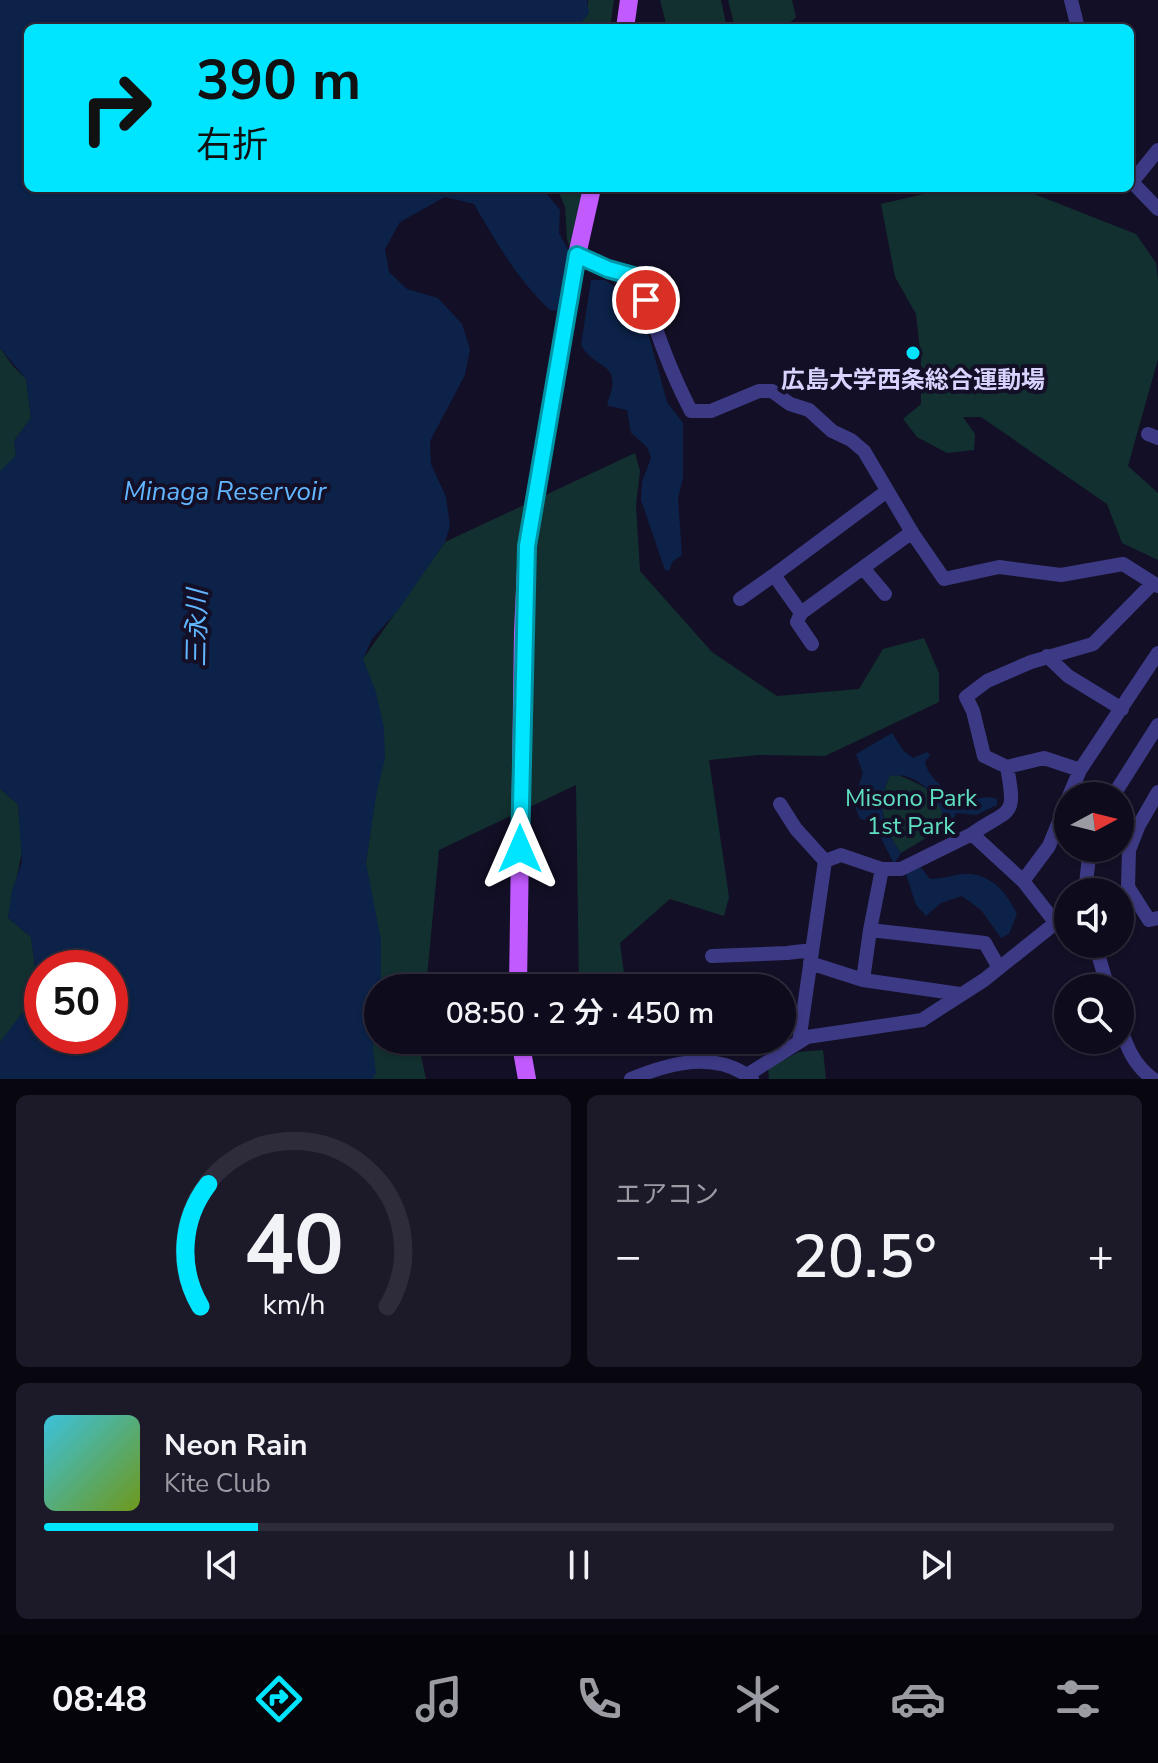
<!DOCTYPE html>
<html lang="ja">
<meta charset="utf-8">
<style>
body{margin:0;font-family:"Nunito Sans","Noto Sans JP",sans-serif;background:#1c1929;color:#f1f3f6;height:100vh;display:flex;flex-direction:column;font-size:30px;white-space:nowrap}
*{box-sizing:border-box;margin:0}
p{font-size:26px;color:#9b9ba3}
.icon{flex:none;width:44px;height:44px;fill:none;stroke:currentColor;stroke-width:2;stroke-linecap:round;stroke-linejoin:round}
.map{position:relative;height:1079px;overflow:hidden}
.panel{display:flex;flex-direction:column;gap:16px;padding:16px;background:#08060f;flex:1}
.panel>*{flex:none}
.hud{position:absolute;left:24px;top:24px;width:1110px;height:168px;border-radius:12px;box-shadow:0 2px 6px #0004,0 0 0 2px #2e2b3b;background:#00e5ff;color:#111;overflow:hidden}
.needle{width:52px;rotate:83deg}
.buttons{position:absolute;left:1054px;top:782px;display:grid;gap:16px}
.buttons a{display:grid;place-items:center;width:80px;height:80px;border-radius:50%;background:#0e0b1c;box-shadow:0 2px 6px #0004,0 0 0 2px #2e2b3b;font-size:40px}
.speed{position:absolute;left:24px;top:950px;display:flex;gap:16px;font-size:40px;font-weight:700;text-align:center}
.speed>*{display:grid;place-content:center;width:104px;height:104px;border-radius:50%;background:#0e0b1c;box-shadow:0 2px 6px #0004,0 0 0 2px #2e2b3b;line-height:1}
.speed .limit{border:12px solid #d22;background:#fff;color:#111}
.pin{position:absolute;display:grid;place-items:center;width:68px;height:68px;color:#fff;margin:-34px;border:4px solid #fff;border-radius:50%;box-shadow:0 2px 8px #0007}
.me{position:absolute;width:88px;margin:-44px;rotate:0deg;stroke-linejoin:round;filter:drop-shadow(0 0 6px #0008)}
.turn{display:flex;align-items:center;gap:28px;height:168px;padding:0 40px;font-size:36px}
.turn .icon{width:104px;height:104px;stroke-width:2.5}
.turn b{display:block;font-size:56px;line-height:68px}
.big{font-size:60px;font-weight:600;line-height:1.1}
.panel .widget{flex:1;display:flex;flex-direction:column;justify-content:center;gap:12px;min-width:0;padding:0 28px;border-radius:12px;background:#1c1929}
.panel .dial{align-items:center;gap:0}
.dial svg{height:208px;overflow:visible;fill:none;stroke:#2e2b3b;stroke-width:7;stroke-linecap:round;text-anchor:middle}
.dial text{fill:#f1f3f6;stroke:none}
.song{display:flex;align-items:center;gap:24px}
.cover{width:96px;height:96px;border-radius:12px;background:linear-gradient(135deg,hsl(190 70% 55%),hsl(80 70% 35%))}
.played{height:8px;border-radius:4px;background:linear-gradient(90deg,#00e5ff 20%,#2e2b3b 20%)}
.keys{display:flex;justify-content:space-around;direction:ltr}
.heat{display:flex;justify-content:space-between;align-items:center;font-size:44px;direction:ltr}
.panel .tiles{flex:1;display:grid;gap:16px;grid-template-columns:1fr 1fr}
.widget:last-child{grid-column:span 2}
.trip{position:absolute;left:364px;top:974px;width:432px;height:80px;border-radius:40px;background:#0e0b1c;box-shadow:0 2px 6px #0004,0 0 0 2px #2e2b3b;font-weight:600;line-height:80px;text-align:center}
.dock{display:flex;height:128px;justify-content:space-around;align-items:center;background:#06040b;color:#9b9ba3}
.dock .icon{width:56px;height:56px}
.dock .active{color:#00e5ff}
.dock b{font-size:36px;color:#f1f3f6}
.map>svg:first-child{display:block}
.green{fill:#12302f}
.water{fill:#0c2248;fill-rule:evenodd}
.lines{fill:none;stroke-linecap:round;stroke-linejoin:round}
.minor{stroke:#3d3a85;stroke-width:14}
.major{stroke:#c25bff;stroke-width:18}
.route-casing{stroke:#0095a6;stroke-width:20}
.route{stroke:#00e5ff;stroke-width:14}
.poi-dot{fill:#00e5ff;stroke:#130f26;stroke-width:3}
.labels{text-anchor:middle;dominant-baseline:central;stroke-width:8;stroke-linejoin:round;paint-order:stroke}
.poi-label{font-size:24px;font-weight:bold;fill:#d9d4ff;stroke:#130f26}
.park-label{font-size:24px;fill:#5fe0c0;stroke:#130f26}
.water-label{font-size:26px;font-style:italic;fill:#62b6ff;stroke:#130f26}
</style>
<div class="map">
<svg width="1158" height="1079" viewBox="0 0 1158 1079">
<rect width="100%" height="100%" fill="#130f26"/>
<path class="green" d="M588,0H614L610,28H572L588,4Z
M660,0H721L727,28H667Z
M728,0H792L796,17C784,32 753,28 735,28Z
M557,188H584L573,254L567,240L565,207Z
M949,188H1019L1136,234L1156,263L1158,279V359L1128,466L1158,493V560L1122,543L1107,504L981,417H963L975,434L974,450L947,453L917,437L903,419L921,404V359L916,314L895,277L881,204Z
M0,348L13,366L26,379L31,418L14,441L16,455L0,480Z
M635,453L640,471L636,505L640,571L712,652L777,696L859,689L883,649L924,638L939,673V702L825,756L759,755L709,760L729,897L724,916L670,899L620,943L626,988H579L576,785L439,850L426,988H378V1040H421L420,1051L426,1079H351L366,863L384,738L363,659L445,542Z
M898,775C925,786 943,794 946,826L901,853C884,829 875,804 890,776Z
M0,789L18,804L22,852L8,918L31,937L35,967L26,1008L0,1047Z
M823,1050L826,1079H769L768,1068L799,1052Z"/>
<path class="water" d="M0,0H587L589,13L577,28H28V188H542L560,210L559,233L573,258L563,311L550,310C518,280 496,242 474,204L445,197L400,222L385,249L389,272L407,289L438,298L462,324L470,349L465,375L430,441L431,464L446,497L450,526L445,542L399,609L372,639L363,659L376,692L384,728L385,758L376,796L366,863L381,940V979L375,1002L373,1049L376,1073L373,1079H0V1042L26,1008L35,967L31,937L8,918L12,890L22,862L18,804L0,789V471L16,455L14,441L31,418L26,379L0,348ZM42,968H110V1036H42Z
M591,280H605L627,295L649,336L667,402L683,423V478L678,499L682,555L673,561L669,571L665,570L641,500L642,482L651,458L647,447L631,433L627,410L609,406L607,403C625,361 595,371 581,345Z
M892,733L903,750L913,758L927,752L930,755L925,762C928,779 953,798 970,799C980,799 988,795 997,799V805L976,815L956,813L952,823L945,827C944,801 918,770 890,776C875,804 884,829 901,853L894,864L873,822L860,819L853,801L863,773L856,754Z
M920,866L930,879C942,879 952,875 963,874C990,872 1007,893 1017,914L1009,934L1001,938L981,910L962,896L941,903L926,916L916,905L904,868Z"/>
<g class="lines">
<path class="minor" d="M1071,0L1078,28
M1130,180L1158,209
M1132,182L1158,150
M577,255L608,269L640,278C653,324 669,369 691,411H711L759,391H772L790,404L809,410L832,431L851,440L864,451L913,534L944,579L999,567L1061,575L1123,564L1158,586
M1148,434L1158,438
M887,491L774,575L801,613L912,532
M863,568L885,594
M740,599L774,575
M801,613L797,622L812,644
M1047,656L1068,676L1122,709
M1007,767L1044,758L1080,770
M1158,792L1139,825L1129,850L1128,887L1149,920L1158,918
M1069,796L1080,770L1158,653
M1113,796L1158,725
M780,804L796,829L825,861
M882,869H901L972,834
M1023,881L1049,846L1068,799
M1085,892L1090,848
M1055,922L1023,881L972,834C1010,807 1017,820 1007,767L984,756L973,711L966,697L987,681L1031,662L1093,644L1153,583
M1095,944L1108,988
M712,956L787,953L812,950
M810,963L863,980L960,994
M863,980L870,930
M1120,1026C1127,1048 1134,1065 1153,1079
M799,1042L825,861L841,855L882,869L870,930L985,943L999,968
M747,1075L807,1037L922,1020L984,980L1068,913
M631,1079C669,1063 716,1050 752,1079"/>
<path class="major" d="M625,28L629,0
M518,988L523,632L527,546L577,255L592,188
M520,1040L527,1079"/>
</g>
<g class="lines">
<defs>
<path id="route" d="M520,849L527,546L577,255L608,269L640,278L646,300"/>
</defs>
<use href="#route" class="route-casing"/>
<use href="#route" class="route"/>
</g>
<circle class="poi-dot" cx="913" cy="353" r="8"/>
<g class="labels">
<g class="poi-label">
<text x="913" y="380">広島大学西条総合運動場</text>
</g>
<g class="park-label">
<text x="911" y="798">Misono Park<tspan x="911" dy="28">1st Park</tspan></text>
</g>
<g class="water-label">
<text x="225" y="491">Minaga Reservoir</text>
<text transform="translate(197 628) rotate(-89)">三永川</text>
</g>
</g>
</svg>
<div class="buttons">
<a><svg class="needle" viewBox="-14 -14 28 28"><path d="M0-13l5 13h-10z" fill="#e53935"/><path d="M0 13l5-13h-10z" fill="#9b9ba3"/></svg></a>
<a><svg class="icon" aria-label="sound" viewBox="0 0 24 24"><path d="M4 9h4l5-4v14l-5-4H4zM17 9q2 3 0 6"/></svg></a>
<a><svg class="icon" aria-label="search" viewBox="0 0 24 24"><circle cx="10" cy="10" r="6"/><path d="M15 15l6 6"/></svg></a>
</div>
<div class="speed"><div class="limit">50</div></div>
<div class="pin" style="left:646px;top:300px;background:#d93025"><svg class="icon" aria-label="arrive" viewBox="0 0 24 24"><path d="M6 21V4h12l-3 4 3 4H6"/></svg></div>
<svg class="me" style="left:520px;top:849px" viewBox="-20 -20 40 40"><path d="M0-17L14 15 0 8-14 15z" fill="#00e5ff" stroke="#fff" stroke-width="4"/></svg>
<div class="trip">08:50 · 2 分 · 450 m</div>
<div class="hud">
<div class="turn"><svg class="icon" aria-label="right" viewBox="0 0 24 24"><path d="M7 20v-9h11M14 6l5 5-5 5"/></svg><div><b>390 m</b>右折</div></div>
</div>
</div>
<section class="panel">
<div class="tiles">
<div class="widget dial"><svg viewBox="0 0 100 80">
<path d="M14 69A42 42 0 1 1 86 69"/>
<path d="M14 69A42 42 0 0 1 17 22" stroke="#00e5ff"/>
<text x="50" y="56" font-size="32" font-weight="700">40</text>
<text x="50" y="72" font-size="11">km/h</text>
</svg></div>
<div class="widget"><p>エアコン</p>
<div class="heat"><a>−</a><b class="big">20.5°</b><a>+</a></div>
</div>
<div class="widget">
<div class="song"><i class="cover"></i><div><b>Neon Rain</b><p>Kite Club</p></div></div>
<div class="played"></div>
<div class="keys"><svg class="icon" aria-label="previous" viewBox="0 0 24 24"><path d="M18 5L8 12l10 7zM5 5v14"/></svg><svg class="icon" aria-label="pause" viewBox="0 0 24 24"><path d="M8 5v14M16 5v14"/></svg><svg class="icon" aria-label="next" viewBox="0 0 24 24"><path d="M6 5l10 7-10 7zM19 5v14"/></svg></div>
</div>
</div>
</section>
<nav class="dock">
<b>08:48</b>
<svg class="icon active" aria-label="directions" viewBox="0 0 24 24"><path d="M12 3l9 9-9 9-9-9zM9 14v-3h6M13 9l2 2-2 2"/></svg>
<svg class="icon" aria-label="music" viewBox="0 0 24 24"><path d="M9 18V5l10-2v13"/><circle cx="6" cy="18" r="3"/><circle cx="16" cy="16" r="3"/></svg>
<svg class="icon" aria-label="phone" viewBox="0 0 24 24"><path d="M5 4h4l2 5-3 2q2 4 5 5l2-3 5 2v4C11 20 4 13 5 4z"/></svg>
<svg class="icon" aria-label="climate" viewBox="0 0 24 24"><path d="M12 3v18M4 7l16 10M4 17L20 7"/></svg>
<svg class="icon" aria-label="car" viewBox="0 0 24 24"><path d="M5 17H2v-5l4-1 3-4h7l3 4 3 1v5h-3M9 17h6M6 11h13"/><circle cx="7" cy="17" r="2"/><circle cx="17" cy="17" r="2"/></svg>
<svg class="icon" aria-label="filters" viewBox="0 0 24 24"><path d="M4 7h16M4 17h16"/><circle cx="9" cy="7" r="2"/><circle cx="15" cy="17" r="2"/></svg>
</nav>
